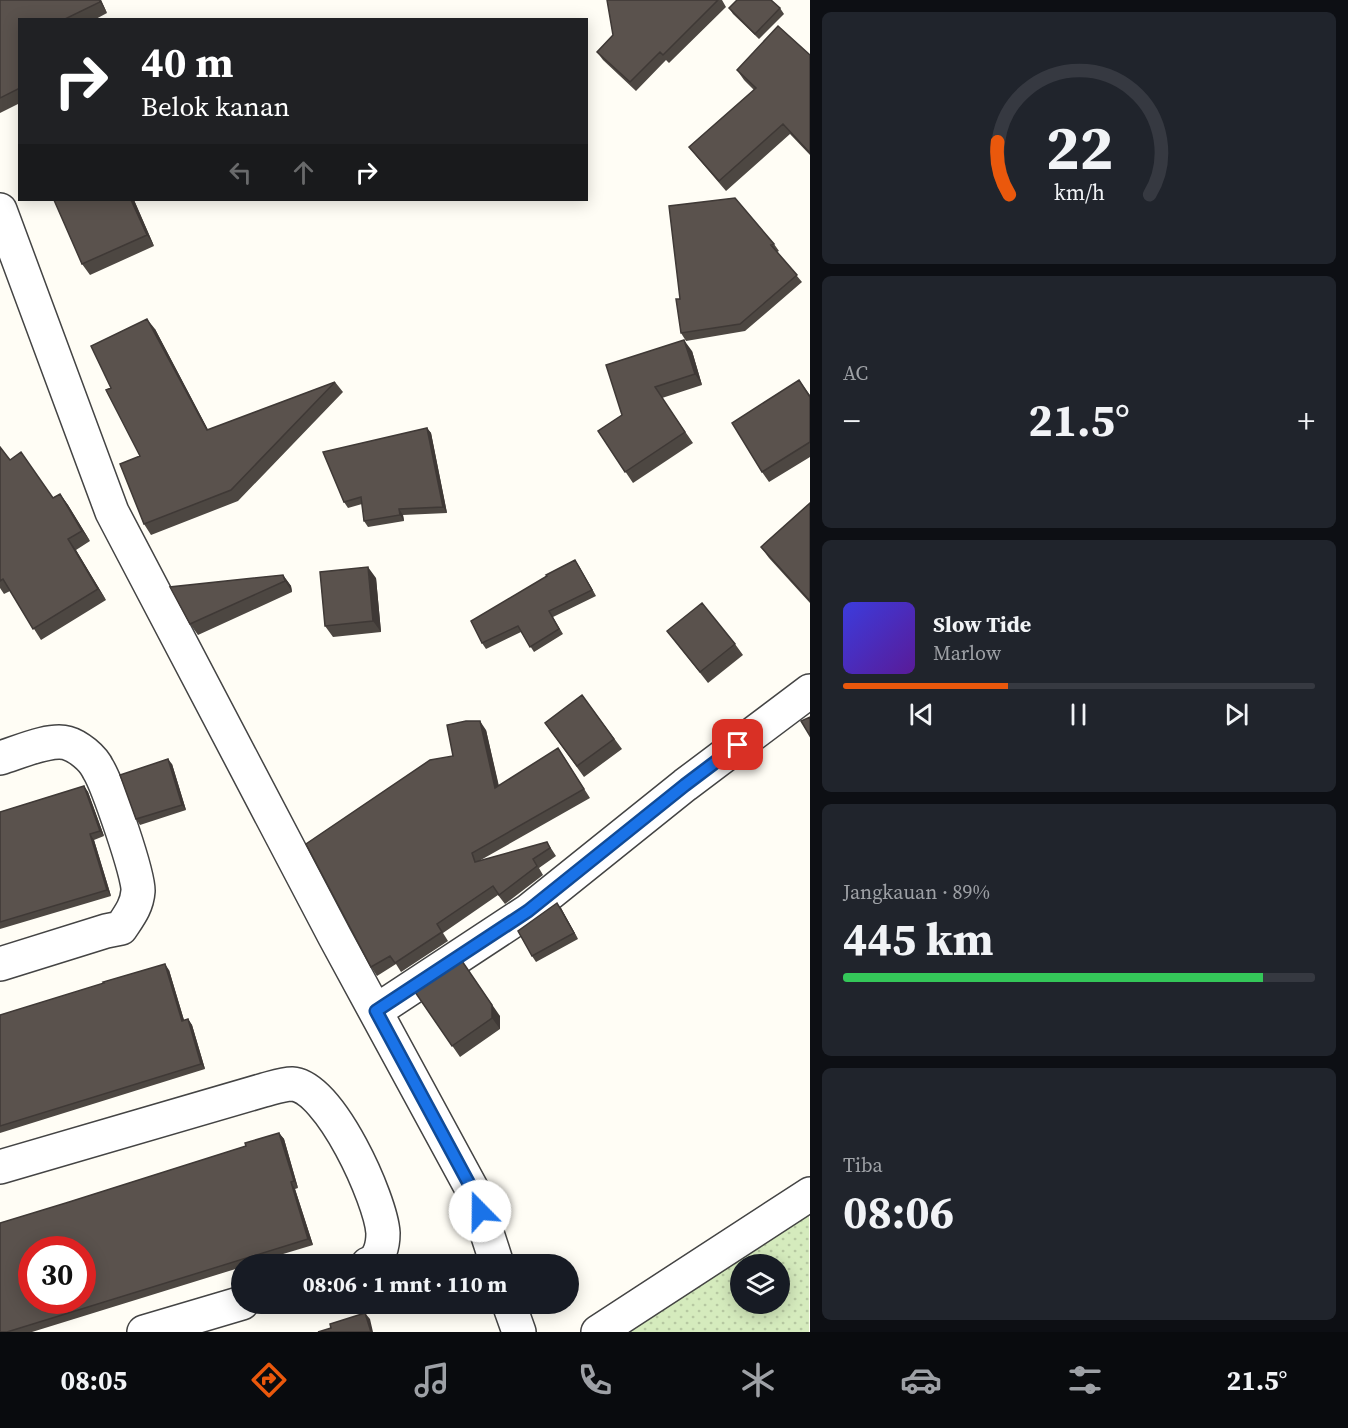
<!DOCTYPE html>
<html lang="id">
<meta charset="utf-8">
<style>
body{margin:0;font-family:"Source Serif 4",serif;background:#20242c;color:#f1f3f6;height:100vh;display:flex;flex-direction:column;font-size:22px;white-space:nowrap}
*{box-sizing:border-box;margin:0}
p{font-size:20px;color:#9ea1a6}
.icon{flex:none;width:33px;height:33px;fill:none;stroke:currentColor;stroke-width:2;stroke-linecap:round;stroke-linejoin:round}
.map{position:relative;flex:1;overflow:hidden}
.details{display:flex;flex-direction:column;gap:12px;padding:12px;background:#0d0f14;width:538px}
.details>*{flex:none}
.guide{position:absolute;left:18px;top:18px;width:570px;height:183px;border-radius:0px;box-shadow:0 3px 15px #0003;background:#202124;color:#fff;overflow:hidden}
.buttons{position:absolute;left:730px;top:1254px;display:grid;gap:12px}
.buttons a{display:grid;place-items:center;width:60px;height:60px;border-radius:50%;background:#171b24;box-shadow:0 3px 15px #0003;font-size:30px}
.speed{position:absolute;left:18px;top:1236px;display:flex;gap:12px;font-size:30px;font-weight:700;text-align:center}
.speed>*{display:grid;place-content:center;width:78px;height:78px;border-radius:50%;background:#171b24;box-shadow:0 3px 15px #0003;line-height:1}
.speed .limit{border:9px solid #d22;background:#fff;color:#111}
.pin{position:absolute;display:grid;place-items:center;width:51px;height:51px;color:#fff;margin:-26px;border-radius:12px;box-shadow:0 3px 9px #0006}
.me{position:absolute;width:66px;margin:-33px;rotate:338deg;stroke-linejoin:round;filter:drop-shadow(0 0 4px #0008)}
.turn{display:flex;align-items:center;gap:21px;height:126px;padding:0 24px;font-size:27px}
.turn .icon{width:78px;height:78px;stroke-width:2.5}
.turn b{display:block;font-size:42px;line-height:51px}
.lanes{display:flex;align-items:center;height:57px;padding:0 24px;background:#0003;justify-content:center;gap:30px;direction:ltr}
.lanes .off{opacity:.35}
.big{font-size:45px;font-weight:700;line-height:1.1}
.details .card{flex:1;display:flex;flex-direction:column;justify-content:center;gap:9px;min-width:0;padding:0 21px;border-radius:9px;background:#20242c}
.details .dial{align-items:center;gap:0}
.dial svg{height:156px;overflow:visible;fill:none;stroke:#363941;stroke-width:7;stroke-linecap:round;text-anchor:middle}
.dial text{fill:#f1f3f6;stroke:none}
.song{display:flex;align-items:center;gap:18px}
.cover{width:72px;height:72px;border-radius:9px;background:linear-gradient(135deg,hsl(240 70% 55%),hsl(270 70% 35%))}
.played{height:6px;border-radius:3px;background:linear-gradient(90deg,#ea580c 35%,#363941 35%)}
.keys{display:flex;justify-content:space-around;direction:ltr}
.heat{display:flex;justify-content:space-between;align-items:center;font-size:33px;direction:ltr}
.charge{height:9px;border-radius:4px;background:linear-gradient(90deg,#34c759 89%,#363941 0)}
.trip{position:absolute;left:231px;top:1254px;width:348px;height:60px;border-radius:30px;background:#171b24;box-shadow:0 3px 15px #0003;font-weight:700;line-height:60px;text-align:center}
.dock{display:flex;height:96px;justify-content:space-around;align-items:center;background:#090b0e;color:#9ea1a6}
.dock .icon{width:42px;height:42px}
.dock .current{color:#ea580c}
.dock b{font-size:27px;color:#f1f3f6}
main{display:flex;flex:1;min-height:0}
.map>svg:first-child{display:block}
.grass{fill:url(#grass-dots);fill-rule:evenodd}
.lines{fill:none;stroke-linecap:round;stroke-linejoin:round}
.minor-casing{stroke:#444;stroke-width:36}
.minor{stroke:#fff;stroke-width:33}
.wall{fill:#4d4742}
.shaded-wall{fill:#3f3936}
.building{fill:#5a524d;stroke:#3f3936;stroke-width:1.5;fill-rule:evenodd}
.route-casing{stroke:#114b97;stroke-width:15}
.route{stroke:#1a73e8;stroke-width:10}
</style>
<main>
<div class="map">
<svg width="810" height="1332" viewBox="0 0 810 1332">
<defs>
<pattern id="grass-dots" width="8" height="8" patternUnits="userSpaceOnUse" patternTransform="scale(1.5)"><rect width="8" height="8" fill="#d5ebbd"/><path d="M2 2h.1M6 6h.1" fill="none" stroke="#b6c8a1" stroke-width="1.8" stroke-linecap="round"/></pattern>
</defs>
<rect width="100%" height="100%" fill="#fffdf5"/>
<path class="grass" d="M809,1193V1332H591ZM741,1264H780V1304H741Z"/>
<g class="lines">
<defs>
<path id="minor" d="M0,210L112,512L335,937L474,1193L497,1264
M0,758C17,753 50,738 67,743C78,746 93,758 98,769C107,783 140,878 138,891C137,906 129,916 121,928L106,931L0,964
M376,1011L528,911L685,785L810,691
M0,1167L264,1090C272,1088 283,1084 292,1084C330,1086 381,1200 383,1233C383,1245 380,1260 368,1264
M509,1304L519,1332
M144,1332L242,1303
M598,1332L810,1194"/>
</defs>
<use href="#minor" class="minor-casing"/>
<use href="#minor" class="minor"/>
</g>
<path class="wall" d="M0,0H101L107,13L94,20H20V103L0,113Z
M607,0H722L726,7L669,63L666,60L636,91L603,60L597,52L613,35Z
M729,8H780L784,14L759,39L733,14Z
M810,55V155L790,134L726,191L697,157L689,147L754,90L744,80L737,70Z
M134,200L154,246L90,275L82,264Z
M774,244L779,251L777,252L802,282L745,331L686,341L681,333L680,299Z
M155,329L208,430L335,382L343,392L238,501L151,535L144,524L140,456L111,388Z
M692,351L702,385L662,398L693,443L633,483L598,431L622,415Z
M799,380L810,395V457L769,482L762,472Z
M427,428L431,433L447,513L403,515L404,521L368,527L364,521L362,504L348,508L344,502Z
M0,447L10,460L53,498L60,494L68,505L90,541L76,550L106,600L41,640L10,591L4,594L0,588Z
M810,503V603L769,558L761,547Z
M575,560L596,596L553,617L563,634L534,652L521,632L486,649L482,643Z
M283,575L291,586L292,592L198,635L190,624Z
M376,578L381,632L333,637L325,626Z
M667,631L735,644L743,655L708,683Z
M582,695L622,749L584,777L545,723Z
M486,730L499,786L564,757L590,798L479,861L547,842L556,856L539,868L543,875L505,904L498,895L443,933L448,941L401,972L396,964L377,976L371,967L453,756Z
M172,764L186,810L140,825L136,819Z
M84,786L88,792L104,836L94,840L111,896L0,929V812Z
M561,908L578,939L536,962L532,956Z
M169,970L184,1020L188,1019L192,1025L205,1069L0,1133V1015Z
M415,992L500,1016V1029L460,1057Z
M279,1133L284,1139L298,1188L295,1189L313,1245L250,1264H242V1267L32,1332H0L69,1202L246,1146Z"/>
<path class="shaded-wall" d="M99,0H101L107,13L100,2Z
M131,200H134L154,246L147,235Z
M147,319L155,329L214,441L207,430Z
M684,340L692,351L702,385L695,374Z
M427,428L431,433L447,513L443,507Z
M60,494L68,505L90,541L82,531Z
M399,509L403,515L404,521L400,515Z
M68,539L76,550L106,600L98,589Z
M575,560L579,566L596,596L592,590Z
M368,567L376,578L381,632L373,621Z
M283,575L291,586L292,592L285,581Z
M480,721L486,730L501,797L495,788Z
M168,759L172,764L186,810L182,805Z
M84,786L88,792L104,836L100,831Z
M90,834L94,840L111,896L107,890Z
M557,903L561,908L578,939L574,933Z
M462,961L500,1016V1029L492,1018Z
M165,964L169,970L186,1027L182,1021Z
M188,1019L192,1025L205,1069L201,1064Z
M279,1133L284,1139L298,1188L294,1181Z
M291,1182L295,1189L313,1245L308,1239Z
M365,1313L370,1319L373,1332H371Z"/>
<path class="building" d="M0,0H99L100,2L63,20H20V88L0,98Z
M607,0H718L663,55L660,52L630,82L597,52L613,35Z
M737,0H771L780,8L755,34L729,8Z
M778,26L810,55V153L783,124L719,181L689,147L756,88L737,70Z
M735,198L774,244L771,245L797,275L740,324L681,333L676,299H680L669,206Z
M54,200H131L147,235L82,264Z
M147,319L207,430L335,382L231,490L144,524L120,464L140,456L106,390L111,388L91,346Z
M684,340L695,374L655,387L685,432L625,472L598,431L622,415L606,365Z
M799,380L810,397V442L762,472L732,423Z
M427,428L443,507L399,509L400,515L364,521L361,497L344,502L323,452Z
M0,447L10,460L21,452L53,498L60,494L82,531L68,539L98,589L33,629L3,579L0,581Z
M810,503V601L761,547Z
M575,560L592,590L549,611L559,629L530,647L518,626L482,643L471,621L547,576L546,575Z
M368,567L373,621L325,626L320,572Z
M283,575L285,581L190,624L170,587Z
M702,603L735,644L700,672L667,631Z
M582,695L614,739L577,766L545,723Z
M810,717V736L801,721Z
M466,721H480L495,788L558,748L584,789L472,853L475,862L547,842L550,848L533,859L537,866L499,895L493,886L437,924L442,932L395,963L390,956L371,967L306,844L430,760L453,756L447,725Z
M168,759L182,805L136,819L120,775Z
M84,786L100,831L90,834L107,890L0,922V812Z
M557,903L574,933L532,956L518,931Z
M462,961L492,1005V1018L452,1046L415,992Z
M165,964L182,1021L188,1019L201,1064L0,1126V1015L104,983L103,982Z
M279,1133L294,1181L291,1182L308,1239L7,1332H0V1223L69,1202L246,1146L245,1143ZM32,1250H82V1300H32Z
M365,1313L371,1332H318L331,1328L330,1324Z"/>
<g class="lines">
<defs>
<path id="route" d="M480,1211L474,1193L376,1011L528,911L685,785L738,745"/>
</defs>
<use href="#route" class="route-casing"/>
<use href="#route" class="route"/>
</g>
</svg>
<div class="buttons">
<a><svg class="icon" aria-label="layers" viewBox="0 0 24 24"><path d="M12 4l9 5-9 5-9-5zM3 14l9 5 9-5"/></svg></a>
</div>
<div class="speed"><div class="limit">30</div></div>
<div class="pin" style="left:738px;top:745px;background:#d93025"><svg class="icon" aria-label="arrive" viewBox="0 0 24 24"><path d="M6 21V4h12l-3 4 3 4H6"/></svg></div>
<svg class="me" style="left:480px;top:1211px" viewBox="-20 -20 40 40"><circle r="19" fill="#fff"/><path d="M0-13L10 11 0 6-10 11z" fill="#1a73e8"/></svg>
<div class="trip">08:06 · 1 mnt · 110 m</div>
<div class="guide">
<div class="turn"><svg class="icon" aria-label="right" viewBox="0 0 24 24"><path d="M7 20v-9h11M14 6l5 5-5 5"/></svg><div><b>40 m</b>Belok kanan</div></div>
<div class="lanes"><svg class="icon off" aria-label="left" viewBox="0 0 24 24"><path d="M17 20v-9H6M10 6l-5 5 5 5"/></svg><svg class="icon off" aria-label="ahead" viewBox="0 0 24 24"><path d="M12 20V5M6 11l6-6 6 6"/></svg><svg class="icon" aria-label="right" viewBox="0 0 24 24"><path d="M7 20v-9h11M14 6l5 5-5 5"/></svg></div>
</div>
</div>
<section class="details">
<div class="card dial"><svg viewBox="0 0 100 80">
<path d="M14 69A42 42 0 1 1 86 69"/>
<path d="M14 69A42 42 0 0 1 8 42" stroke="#ea580c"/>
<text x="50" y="56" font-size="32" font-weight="700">22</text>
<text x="50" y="72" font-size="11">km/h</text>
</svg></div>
<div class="card"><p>AC</p>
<div class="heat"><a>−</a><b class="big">21.5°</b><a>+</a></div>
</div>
<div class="card">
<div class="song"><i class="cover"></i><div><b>Slow Tide</b><p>Marlow</p></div></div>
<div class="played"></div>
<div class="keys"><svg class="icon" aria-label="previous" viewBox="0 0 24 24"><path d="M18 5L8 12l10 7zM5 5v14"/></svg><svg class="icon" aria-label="pause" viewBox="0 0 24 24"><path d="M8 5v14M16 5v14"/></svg><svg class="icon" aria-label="next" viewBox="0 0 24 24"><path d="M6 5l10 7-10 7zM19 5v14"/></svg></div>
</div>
<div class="card"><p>Jangkauan · 89%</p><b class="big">445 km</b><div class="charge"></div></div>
<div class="card"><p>Tiba</p><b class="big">08:06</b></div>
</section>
</main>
<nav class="dock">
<b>08:05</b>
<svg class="icon current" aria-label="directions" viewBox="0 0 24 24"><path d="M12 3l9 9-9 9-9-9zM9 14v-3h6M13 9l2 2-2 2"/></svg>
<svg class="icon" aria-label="music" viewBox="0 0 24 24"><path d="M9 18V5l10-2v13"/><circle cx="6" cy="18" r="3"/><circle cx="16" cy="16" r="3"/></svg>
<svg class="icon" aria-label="phone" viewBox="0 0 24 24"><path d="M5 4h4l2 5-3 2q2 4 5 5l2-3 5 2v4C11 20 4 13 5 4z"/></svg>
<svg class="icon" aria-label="climate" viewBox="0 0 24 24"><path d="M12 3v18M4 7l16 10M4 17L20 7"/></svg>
<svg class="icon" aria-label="car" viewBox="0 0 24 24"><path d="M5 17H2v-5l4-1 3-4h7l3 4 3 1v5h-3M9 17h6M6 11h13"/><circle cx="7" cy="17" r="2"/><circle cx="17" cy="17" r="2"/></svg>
<svg class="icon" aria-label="filters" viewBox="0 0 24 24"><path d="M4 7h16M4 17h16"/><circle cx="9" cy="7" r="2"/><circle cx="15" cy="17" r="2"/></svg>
<b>21.5°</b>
</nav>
